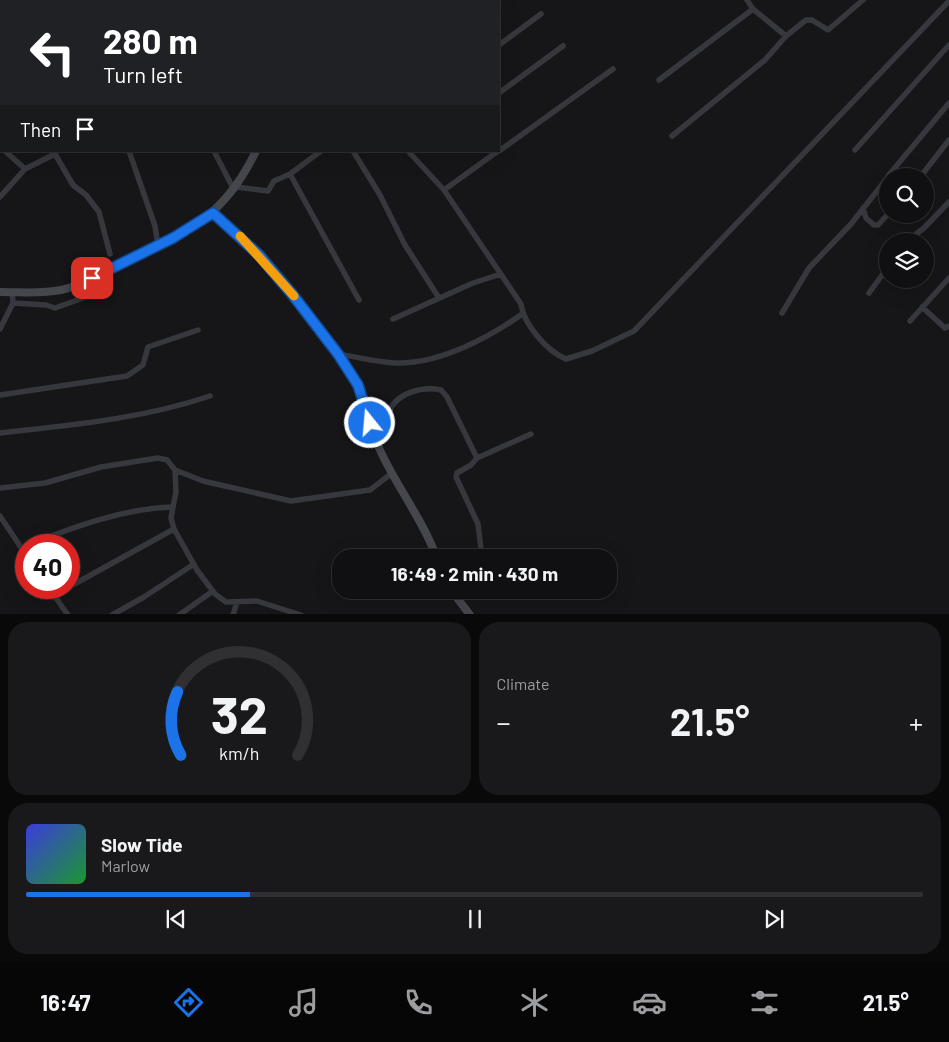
<!DOCTYPE html>
<meta charset="utf-8">
<style>
body{margin:0;font-family:Barlow,sans-serif;background:#19191b;color:#f1f3f6;height:100vh;display:flex;flex-direction:column;font-size:19px;white-space:nowrap}
*{box-sizing:border-box;margin:0}
p{font-size:16px;color:#9c9d9f}
.icon{flex:none;width:28px;height:28px;fill:none;stroke:currentColor;stroke-width:2;stroke-linecap:round;stroke-linejoin:round}
.map{position:relative;height:614px;overflow:hidden}
.side{display:flex;flex-direction:column;gap:8px;padding:8px;background:#09090a;flex:1}
.side>*{flex:none}
.top-card{position:absolute;left:0px;top:0px;width:500px;height:152px;box-shadow:0 5px 20px #0002,0 0 0 1px #303032;background:#202124;color:#fff;overflow:hidden}
.buttons{position:absolute;left:879px;top:168px;display:grid;gap:10px}
.buttons a{display:grid;place-items:center;width:55px;height:55px;border-radius:50%;background:#101012;box-shadow:0 5px 20px #0002,0 0 0 1px #303032;font-size:25px}
.speed{position:absolute;left:15px;top:534px;display:flex;gap:10px;font-size:25px;font-weight:700;text-align:center}
.speed>*{display:grid;place-content:center;width:65px;height:65px;border-radius:50%;background:#101012;box-shadow:0 5px 20px #0002,0 0 0 1px #303032;line-height:1}
.speed .limit{border:8px solid #d22;background:#fff;color:#111}
.pin{position:absolute;display:grid;place-items:center;width:42px;height:42px;color:#fff;margin:-21px;border-radius:10px;box-shadow:0 2px 8px #0006}
.me{position:absolute;width:55px;margin:-28px;rotate:343deg;stroke-linejoin:round;filter:drop-shadow(0 0 4px #0008)}
.turn{display:flex;align-items:center;gap:18px;height:105px;padding:0 20px;font-size:22px}
.turn .icon{width:65px;height:65px;stroke-width:2.5}
.turn b{display:block;font-size:35px;line-height:42px}
.then{display:flex;align-items:center;height:48px;padding:0 20px;background:#0003;gap:10px;font-size:19px}
.big{font-size:38px;font-weight:700;line-height:1.1}
.side .card{flex:1;display:flex;flex-direction:column;justify-content:center;gap:8px;min-width:0;padding:0 18px;border-radius:20px;background:#19191b}
.side .dial{align-items:center;gap:0}
.dial svg{height:130px;overflow:visible;fill:none;stroke:#303032;stroke-width:7;stroke-linecap:round;text-anchor:middle}
.dial text{fill:#f1f3f6;stroke:none}
.song{display:flex;align-items:center;gap:15px}
.cover{width:60px;height:60px;border-radius:8px;background:linear-gradient(135deg,hsl(240 70% 55%),hsl(130 70% 35%))}
.played{height:5px;border-radius:2px;background:linear-gradient(90deg,#1a73e8 25%,#303032 25%)}
.keys{display:flex;justify-content:space-around;direction:ltr}
.heat{display:flex;justify-content:space-between;align-items:center;font-size:28px;direction:ltr}
.side .tiles{flex:1;display:grid;gap:8px;grid-template-columns:1fr 1fr}
.card:last-child{grid-column:span 2}
.trip{position:absolute;left:332px;top:549px;width:285px;height:50px;border-radius:20px;background:#101012;box-shadow:0 5px 20px #0002,0 0 0 1px #303032;font-weight:700;line-height:50px;text-align:center}
.tabs{display:flex;height:80px;justify-content:space-around;align-items:center;background:#060607;color:#9c9d9f}
.tabs .icon{width:35px;height:35px}
.tabs .selected{color:#1a73e8}
.tabs b{font-size:22px;color:#f1f3f6}
.map>svg:first-child{display:block}
.lines{fill:none;stroke-linecap:round;stroke-linejoin:round}
.street{stroke:#37383d;stroke-width:5.5}
.secondary{stroke:#45474d;stroke-width:8}
.route-casing{stroke:#114b97;stroke-width:12}
.route{stroke:#1a73e8;stroke-width:9}
.slow{stroke:#f59e0b;stroke-width:9}
</style>
<div class="map">
<svg width="949" height="615" viewBox="0 0 949 615">
<rect width="100%" height="100%" fill="#161618"/>
<g class="lines">
<path class="street" d="M454,0L456,1
M747,0L753,9L786,36
M169,1L172,0
M424,1L425,0
M499,45L541,14
M659,80L753,9
M499,93L563,46
M672,136L765,60L786,36L806,20H812L828,30L863,0
M0,147L1,148
M855,150L949,45
M5,151L25,169
M129,151L155,226L158,246
M214,151L234,190
M321,151L290,174L359,300
M353,151L380,195L405,245L439,298
M408,151L444,190L521,304C524,325 547,351 566,359L592,351L634,331L949,1
M499,151L613,69
M888,176L949,103
M921,176L949,140
M236,187L268,191L274,181L290,174
M444,190L498,151
M0,197L25,169L55,154L73,185L86,195L99,212L110,254
M863,208L866,218L874,225H878L888,214
M907,241L924,228L949,202
M869,293L888,267
M13,303L46,305L55,308L108,289
M922,307L945,328L949,326
M782,313L809,268L851,224L888,177
M393,319L473,283L501,274
M910,321L949,278
M0,329L13,303L12,292
M338,354C358,357 379,363 399,363C440,363 489,338 522,314
M0,395L127,376L143,365L148,347L198,330
M370,423L389,412C396,393 422,386 441,390L447,397L477,458L471,465L457,473L456,477L478,524L481,549L455,558
M0,433C71,425 142,419 210,396
M477,458L531,434
M0,488L45,483L101,467L158,458L167,460L175,470L203,481L291,501L370,490L392,473
M173,507L171,518L174,529L197,570L215,594L226,602L257,601L301,615
M0,516L26,555
M29,545C73,527 125,508 173,507L176,492L175,470
M69,587L174,529
M49,588L68,615
M51,591L57,592L67,588
M112,615L144,597L194,564
M179,615L213,591
M233,615L237,602"/>
<path class="secondary" d="M328,1L329,0
M213,213C267,258 312,314 351,372C365,395 368,423 379,448C396,486 422,518 437,558
M0,292C20,292 41,294 61,290C83,285 103,272 123,262C188,231 223,219 256,151
M451,590L470,615"/>
</g>
<g class="lines">
<defs>
<path id="route" d="M92,278L173,238L213,213L259,255L292,294L338,354L358,385L370,423"/>
</defs>
<use href="#route" class="route-casing"/>
<use href="#route" class="route"/>
<path class="slow" d="M240,236L294,296"/>
</g>
</svg>
<div class="buttons">
<a><svg class="icon" aria-label="search" viewBox="0 0 24 24"><circle cx="10" cy="10" r="6"/><path d="M15 15l6 6"/></svg></a>
<a><svg class="icon" aria-label="layers" viewBox="0 0 24 24"><path d="M12 4l9 5-9 5-9-5zM3 14l9 5 9-5"/></svg></a>
</div>
<div class="speed"><div class="limit">40</div></div>
<div class="pin" style="left:92px;top:278px;background:#d93025"><svg class="icon" aria-label="arrive" viewBox="0 0 24 24"><path d="M6 21V4h12l-3 4 3 4H6"/></svg></div>
<svg class="me" style="left:370px;top:423px" viewBox="-20 -20 40 40"><circle r="17" fill="#1a73e8" stroke="#fff" stroke-width="3"/><path d="M0-11L8 9 0 5-8 9z" fill="#fff"/></svg>
<div class="trip">16:49 · 2 min · 430 m</div>
<div class="top-card">
<div class="turn"><svg class="icon" aria-label="left" viewBox="0 0 24 24"><path d="M17 20v-9H6M10 6l-5 5 5 5"/></svg><div><b>280 m</b>Turn left</div></div>
<div class="then">Then<svg class="icon" aria-label="arrive" viewBox="0 0 24 24"><path d="M6 21V4h12l-3 4 3 4H6"/></svg></div>
</div>
</div>
<section class="side">
<div class="tiles">
<div class="card dial"><svg viewBox="0 0 100 80">
<path d="M14 69A42 42 0 1 1 86 69"/>
<path d="M14 69A42 42 0 0 1 12 30" stroke="#1a73e8"/>
<text x="50" y="56" font-size="32" font-weight="700">32</text>
<text x="50" y="72" font-size="11">km/h</text>
</svg></div>
<div class="card"><p>Climate</p>
<div class="heat"><a>−</a><b class="big">21.5°</b><a>+</a></div>
</div>
<div class="card">
<div class="song"><i class="cover"></i><div><b>Slow Tide</b><p>Marlow</p></div></div>
<div class="played"></div>
<div class="keys"><svg class="icon" aria-label="previous" viewBox="0 0 24 24"><path d="M18 5L8 12l10 7zM5 5v14"/></svg><svg class="icon" aria-label="pause" viewBox="0 0 24 24"><path d="M8 5v14M16 5v14"/></svg><svg class="icon" aria-label="next" viewBox="0 0 24 24"><path d="M6 5l10 7-10 7zM19 5v14"/></svg></div>
</div>
</div>
</section>
<nav class="tabs">
<b>16:47</b>
<svg class="icon selected" aria-label="directions" viewBox="0 0 24 24"><path d="M12 3l9 9-9 9-9-9zM9 14v-3h6M13 9l2 2-2 2"/></svg>
<svg class="icon" aria-label="music" viewBox="0 0 24 24"><path d="M9 18V5l10-2v13"/><circle cx="6" cy="18" r="3"/><circle cx="16" cy="16" r="3"/></svg>
<svg class="icon" aria-label="phone" viewBox="0 0 24 24"><path d="M5 4h4l2 5-3 2q2 4 5 5l2-3 5 2v4C11 20 4 13 5 4z"/></svg>
<svg class="icon" aria-label="climate" viewBox="0 0 24 24"><path d="M12 3v18M4 7l16 10M4 17L20 7"/></svg>
<svg class="icon" aria-label="car" viewBox="0 0 24 24"><path d="M5 17H2v-5l4-1 3-4h7l3 4 3 1v5h-3M9 17h6M6 11h13"/><circle cx="7" cy="17" r="2"/><circle cx="17" cy="17" r="2"/></svg>
<svg class="icon" aria-label="filters" viewBox="0 0 24 24"><path d="M4 7h16M4 17h16"/><circle cx="9" cy="7" r="2"/><circle cx="15" cy="17" r="2"/></svg>
<b>21.5°</b>
</nav>
